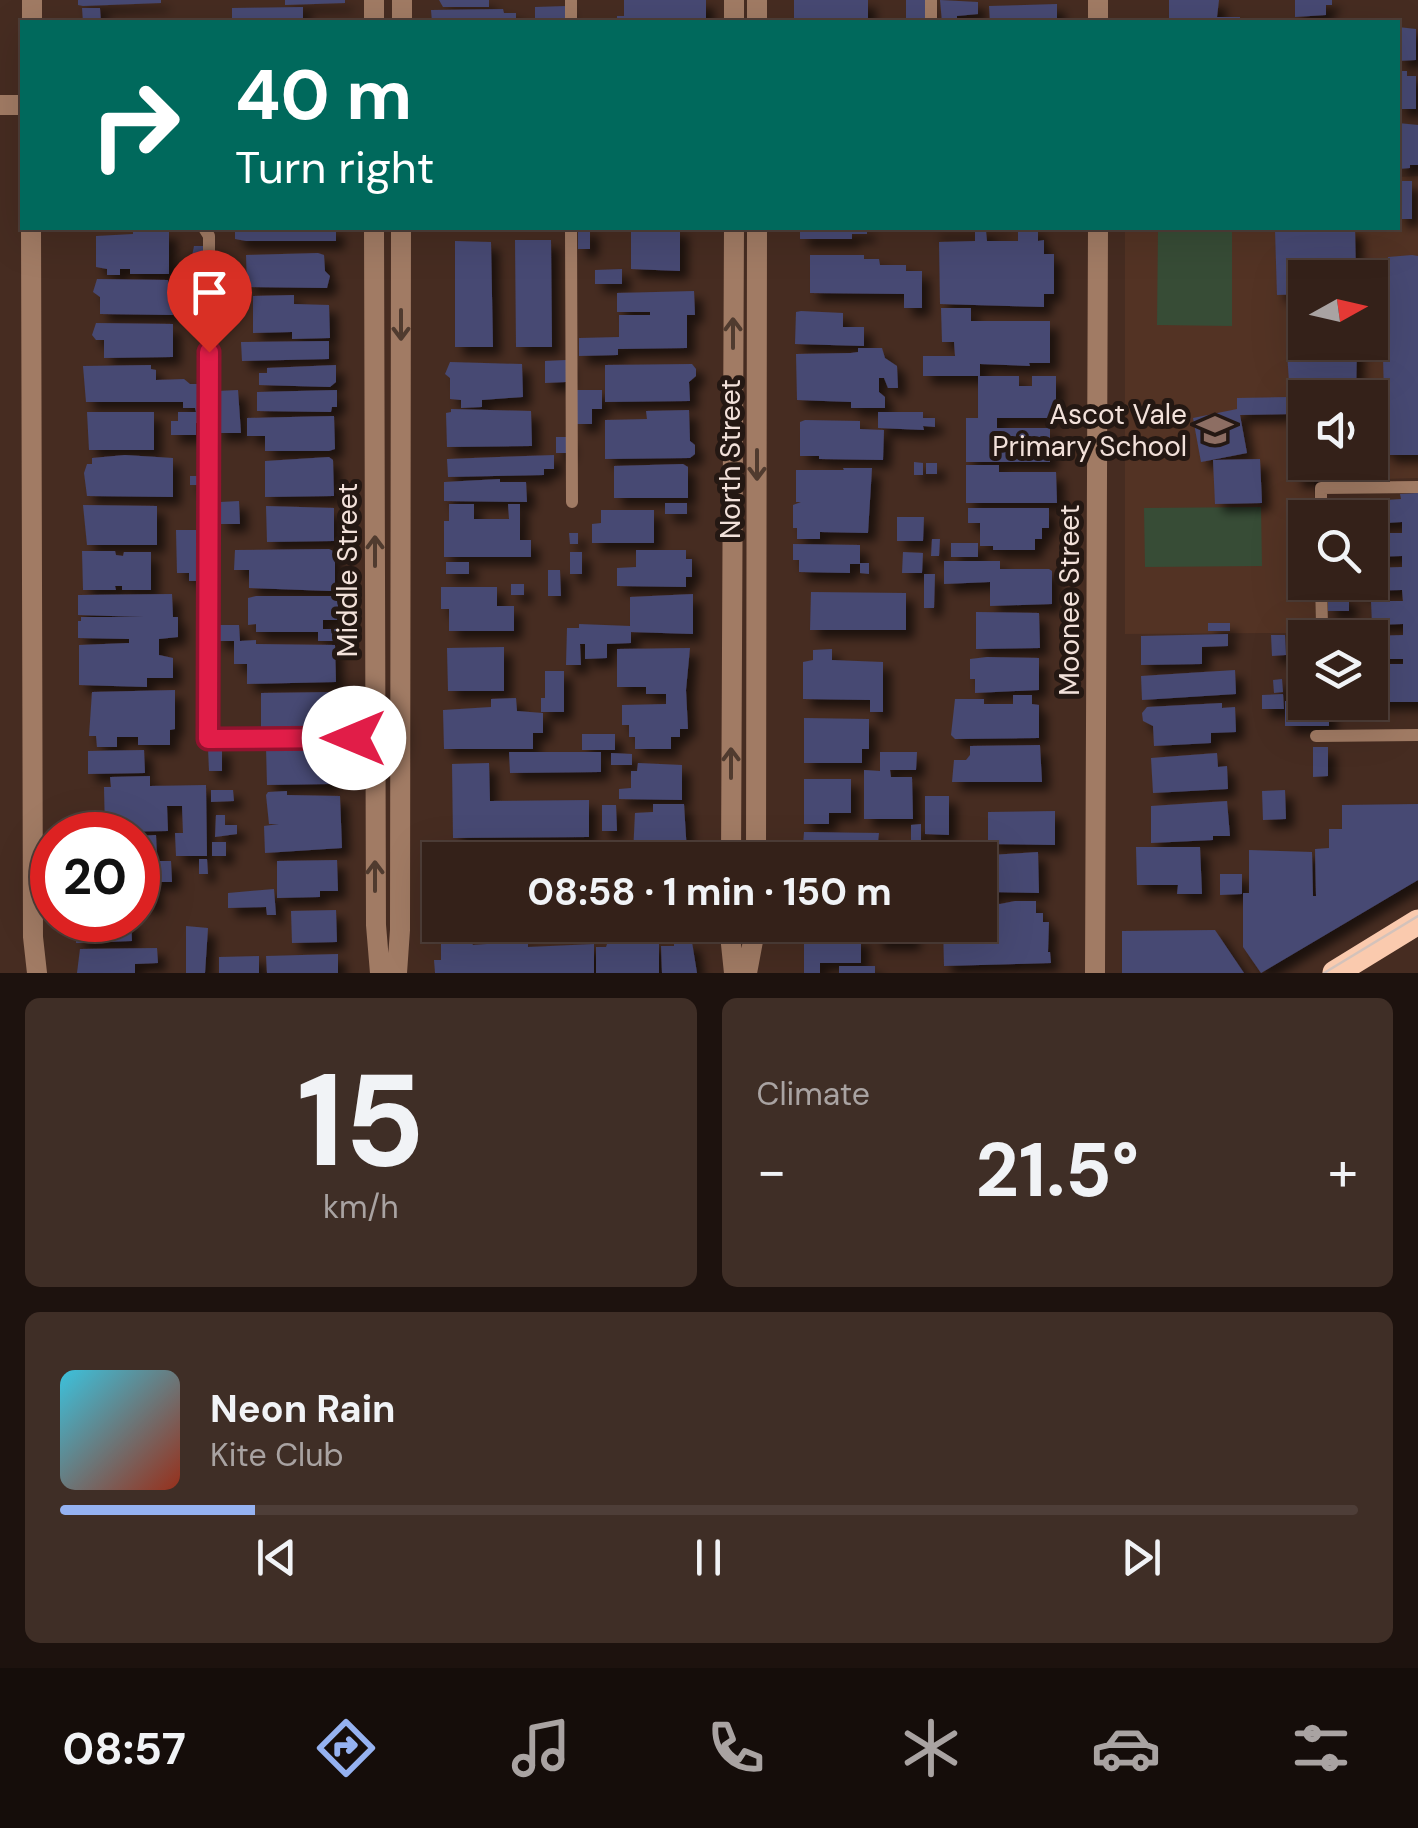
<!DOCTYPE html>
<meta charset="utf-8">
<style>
body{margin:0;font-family:"DM Sans",sans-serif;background:#3f2e26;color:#f1f3f6;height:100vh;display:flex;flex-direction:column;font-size:38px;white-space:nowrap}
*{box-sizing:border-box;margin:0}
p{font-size:32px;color:#a9a3a2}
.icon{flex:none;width:55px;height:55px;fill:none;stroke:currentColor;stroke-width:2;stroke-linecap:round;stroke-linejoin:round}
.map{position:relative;height:973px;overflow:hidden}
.sheet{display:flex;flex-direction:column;gap:25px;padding:25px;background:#1d120e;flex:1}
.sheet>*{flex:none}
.banner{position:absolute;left:20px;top:20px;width:1380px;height:210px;border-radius:0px;box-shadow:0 10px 40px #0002,0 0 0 2px #4e3e38;background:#00695c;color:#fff;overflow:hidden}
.needle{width:65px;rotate:82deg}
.buttons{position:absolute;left:1288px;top:260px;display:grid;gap:20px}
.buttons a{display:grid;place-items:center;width:100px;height:100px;border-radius:0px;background:#342119;box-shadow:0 10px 40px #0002,0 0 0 2px #4e3e38;font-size:50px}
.speed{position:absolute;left:30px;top:812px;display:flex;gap:20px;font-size:50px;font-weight:700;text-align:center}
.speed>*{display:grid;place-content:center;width:130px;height:130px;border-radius:50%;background:#342119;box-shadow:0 10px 40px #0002,0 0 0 2px #4e3e38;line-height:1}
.speed .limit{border:15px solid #d22;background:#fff;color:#111}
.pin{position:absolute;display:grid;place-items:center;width:85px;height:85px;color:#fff;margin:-102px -42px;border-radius:50% 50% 50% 0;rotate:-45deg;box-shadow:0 0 10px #0007}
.pin .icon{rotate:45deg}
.me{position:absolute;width:110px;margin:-55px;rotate:270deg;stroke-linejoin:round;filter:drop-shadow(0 0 8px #0008)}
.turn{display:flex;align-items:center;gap:35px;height:210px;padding:0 50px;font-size:45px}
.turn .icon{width:130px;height:130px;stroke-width:2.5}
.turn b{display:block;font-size:70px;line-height:85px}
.big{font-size:75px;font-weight:700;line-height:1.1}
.sheet .widget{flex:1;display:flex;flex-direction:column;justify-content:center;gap:15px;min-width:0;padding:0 35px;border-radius:15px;background:#3f2e26}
.sheet .dial{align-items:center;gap:0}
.dial b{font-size:130px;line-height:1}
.song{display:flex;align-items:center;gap:30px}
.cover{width:120px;height:120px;border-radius:15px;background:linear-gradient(135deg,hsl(190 70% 55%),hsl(10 70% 35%))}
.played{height:10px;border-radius:5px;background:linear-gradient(90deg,#95b2f1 15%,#4e3e38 15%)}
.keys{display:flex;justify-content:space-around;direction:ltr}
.heat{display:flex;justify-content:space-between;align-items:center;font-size:55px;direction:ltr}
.sheet .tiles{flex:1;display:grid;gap:25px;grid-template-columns:1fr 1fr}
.widget:last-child{grid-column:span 2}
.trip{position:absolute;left:422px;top:842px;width:575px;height:100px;border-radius:0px;background:#342119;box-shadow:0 10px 40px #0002,0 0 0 2px #4e3e38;font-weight:700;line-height:100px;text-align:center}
.tabs{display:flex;height:160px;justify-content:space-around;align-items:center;background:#150d0a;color:#a9a3a2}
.tabs .icon{width:70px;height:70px}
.tabs .on{color:#95b2f1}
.tabs b{font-size:45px;color:#f1f3f6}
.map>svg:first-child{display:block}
.built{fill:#533324;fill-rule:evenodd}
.green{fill:#374c36}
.building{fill:#474973;filter:url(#shadow)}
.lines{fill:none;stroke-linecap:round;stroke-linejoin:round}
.lane{stroke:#a17b64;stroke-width:12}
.street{stroke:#a17b64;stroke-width:20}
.primary{stroke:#facaae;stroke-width:25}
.tram{stroke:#d4c2ba;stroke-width:2.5}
.oneway{stroke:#503b2f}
.route-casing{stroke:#92132f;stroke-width:25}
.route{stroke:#e11d48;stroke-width:18}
.labels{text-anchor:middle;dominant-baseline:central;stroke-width:10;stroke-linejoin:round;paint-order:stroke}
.poi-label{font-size:28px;fill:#f2e1da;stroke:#241813;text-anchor:end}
.street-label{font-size:28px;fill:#f2e1da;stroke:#241813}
</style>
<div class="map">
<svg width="1418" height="973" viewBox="0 0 1418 973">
<defs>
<filter id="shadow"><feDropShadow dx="8" dy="8" stdDeviation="5" flood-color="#0009"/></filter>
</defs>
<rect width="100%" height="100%" fill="#462c21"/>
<path class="built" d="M1418,176V478L1314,481L1315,517L1305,518V582L1315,583L1316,637L1305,638V664L1288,665L1287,633L1125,634V228H1398V177ZM1305,278H1370V342H1305ZM1305,398H1370V462H1305Z"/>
<path class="green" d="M1158,228H1232V326L1157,325Z
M1261,507L1262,566L1145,567L1144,508Z"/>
<path class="building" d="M78,0H161V3L83,6L78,5Z
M285,0H345V3L285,5Z
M439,0H489V7H443Z
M624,0H706V22H617V16H624Z
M794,0H868V19H794Z
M906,0H926L927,22H906Z
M940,0L978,2V14L957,16V22H942Z
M1169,0H1219L1217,17H1240V22H1169Z
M1295,0H1332V5H1326V15L1295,17Z
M1057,4V22H990L989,6Z
M566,6V22H535V7Z
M303,7V22H232V8Z
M82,8H100L101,22H83Z
M503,9L504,13H516V22H432L431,10Z
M1398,27L1416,29V60L1398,61Z
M1398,71H1407V76H1416V109H1398Z
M1398,123L1418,125V165H1410V168L1398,169Z
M1398,181H1412V219H1398Z
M235,228H336V241H246L235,239Z
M578,228H590V249H578Z
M646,228H680V271L631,269V229Z
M800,228H867V234H852V239H800Z
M932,228H1002V231H986L987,241H1018V228H1038V241L1044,240V254H1054V294H1044V307L940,304L939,242L975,241V232H932Z
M1304,228H1355L1356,278H1305V294L1277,295L1275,230Z
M133,231H169V274H130V269H120V275H107V269L96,267V236L133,234Z
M515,240H551L552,347H516Z
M455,241L491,242L493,347H455Z
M194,246H204V281H195L190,266Z
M318,253L324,255L325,271L330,276L327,288L247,287L246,255Z
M810,255H864V259H879L880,265H906V271H922V308H904V294L810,293Z
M1412,255L1418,256V455H1390L1385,453V446H1370V402L1372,396L1384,395L1382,318H1371L1370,278H1366V268H1388V257Z
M622,269V284H595V270Z
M97,279L168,280L173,315L100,314V297L93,292Z
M694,291L695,315H687V348L618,349V355L579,356V338L619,337V315H650V312H617V293Z
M294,295V304L329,305L330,338L292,339V332L253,333V296Z
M941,308H971V321H1050V363H1029L1030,366L980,364V376H1019V386H1032V376H1056V418H997V428H1050V462H966V418H978V376H923V356H955L954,342H942Z
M801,311L843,313V327H864V346L795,344L796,312Z
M96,323L173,324V357L104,358V340H96L92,335Z
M1286,337H1305V342H1357L1356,398H1305V462H1357V479L1294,480L1293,414L1240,415L1247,453L1201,462L1193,418L1237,409V398L1290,397Z
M329,341V359L242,361L241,342Z
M858,348H882L885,358L897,366L898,388H888L884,378H879V392L885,397V408H851V402L797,400L796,354L851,353L858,352Z
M566,360V382L545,383V361Z
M450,362L522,364L523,397L482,400V407L461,408V400L450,399V378L445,374Z
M692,364L696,369V376L689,382L690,401L605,402V365Z
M151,365V369L156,370V380L184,379L190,384H204V423H196V435H171V421H178V412H196L195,408H183V402H86L83,366Z
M336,365V382L330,387L259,385V373H267V368Z
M238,390L241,433H216L217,391Z
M337,390V407H332L331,412L257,411V392Z
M576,390H602V409H592V424H577Z
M451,409L531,411L532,446L447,447L446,413L451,412Z
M689,410L690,441L695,445V454L690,458L605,459V420L647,419L646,411Z
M87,412H154V450H89Z
M878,412H923V418H935V427L923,426L924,430L878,428Z
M334,416L335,449L329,451H265V436H247V418Z
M805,420L860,421V429L884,430L883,460L819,459V456H800V422Z
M556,437H567V453H556Z
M125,455L173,458V497L87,496L84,473L87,464H92V458Z
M554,455V469H544V475L448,477L447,459Z
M329,457L333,460L334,496L265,497V461Z
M1260,459L1262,503L1215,504L1213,460Z
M914,462L923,463V475H914Z
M926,463H937V474H926Z
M683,464L688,467V498H614V466Z
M966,465H999V472H1056L1057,503H966Z
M843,468H872L868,533L820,532V539H797V528H793V505L801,502H796V470H844Z
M190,476H202V485H190Z
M500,479V482H526L527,502L444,501V482Z
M1418,493V702H1370V664H1403V659H1372L1370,638H1360V629H1372V636L1403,635V624L1372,625L1371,601H1403L1402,590L1355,591V582H1370V568L1402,567V556L1371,557L1370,533H1402V522L1370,524L1369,501L1401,499L1400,494Z
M1328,500H1346L1347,518H1328Z
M239,501L240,524H220V502Z
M665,503H687V514H665Z
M449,504H474V519H509L508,504H520V540H531V557H444V521H449Z
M83,505L157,506V545H87Z
M266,506L334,508V541L267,542Z
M968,508H1049V528H1042V539H1035V550H993V546H980V523H968Z
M601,510H654V543H592V524L601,523Z
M897,517H924L923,541H897Z
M176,530H198L197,568L203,571V581H189V573H177Z
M569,533H578V544H570Z
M932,539H940L939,556H931Z
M951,543H978V557H951Z
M793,544L860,545V564H850V573L799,572V560H793Z
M329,549L335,552V590L330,591L249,588V570H234L235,550Z
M636,550H686V559H692V577H686V587L617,586V568L636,567Z
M82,551H115L116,555L123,556L124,552H151V590H122V586H115L116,590H83Z
M570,552H582V574H570Z
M903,552L923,553L922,573H902Z
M944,561H1000V569H1049L1052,571V604L990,606V582L944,584Z
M446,562H469V574H446Z
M860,563H869V574L860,573Z
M548,570H560L561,596H548Z
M924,574H935L934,608H924Z
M1328,582H1337V597H1349V611H1328Z
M511,584H524V595H511Z
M441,587H497V606H514V631H449V609H441Z
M811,592L906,593V630H810Z
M172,594L173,617H178V637L159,639V655L173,658V678H147V687L79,685V645L129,643V639L78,638V621H81V617H144L78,615V595Z
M693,594V634L631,632V643L607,644V658L585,659V644H580L581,665H566L567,628H579V624L630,626V597Z
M256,596H338V620H323V629H336V641H318V632H256V624L248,625V598Z
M976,612L1039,613L1040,648L976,649Z
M1208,623H1230V631H1208Z
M216,625H239L240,641L256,640V644L335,645L336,682L247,684V664H234V641H216Z
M1228,634V646L1202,647V664L1141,665V636Z
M1271,635H1285L1286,655L1272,656Z
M504,647V691H448L447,648Z
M690,648L686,690L688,729H680V737H671V749H635V737H629V725H622V705L666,704V694H646V687H617V649Z
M832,649V660L883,662V712H870V700L803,699V662L813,660V650Z
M987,657L1039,658V690L975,693V679H970V659Z
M1235,670L1236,694L1142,700L1141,676Z
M545,671H564V712H541V698H545Z
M1282,679L1283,692L1274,693L1273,680Z
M175,690V729L170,730V745H138V737H117V747H97L96,736H89L92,692Z
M333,692L330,726L261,729V693Z
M1283,694L1284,709H1262V695Z
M1013,695H1032V704L1039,705V738L955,739L951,735L955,699H984V704H1013Z
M516,698L517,711L543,713V733H533V749H444L443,710L491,707V699Z
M1285,701L1329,702V726H1285Z
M1222,703V708L1235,707L1236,732L1211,733V743L1154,746L1153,726L1143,721L1142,713L1147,707Z
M804,718L869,719V749H862V763H804Z
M582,734H615V750H582Z
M1040,745L1042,782H952L954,760H966L970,755V746Z
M326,746L331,784L267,785L266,747Z
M222,747V771H209L208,748Z
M1313,747H1328V776L1313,777Z
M144,750L145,773L88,774V751Z
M509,752H601V772L510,773Z
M880,752H917L916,770H890L891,777H912L913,819H864V770L880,771Z
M611,753L632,754V765H611Z
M1217,753L1218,767L1227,766L1228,789L1153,793L1151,758Z
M489,763L490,801L589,800V837L453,838L452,764Z
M638,763L682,765V800L619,799V789L631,788V771H637Z
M150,776V786L206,785L207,856H176L175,833H183L182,806H167L168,831L105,832L104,787H111L110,777Z
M804,779H851V813H829V824H804Z
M211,790H233L234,801L211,802Z
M1285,790L1286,819L1263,820L1262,791Z
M287,791V795L340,796L342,848L265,853L264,826L279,824H269L266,795L268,792Z
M925,796H949V835L925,834Z
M1227,801L1230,836H1213V840L1151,843V806Z
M653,804H684L687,853H682V857H663L662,853L633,854L635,813L653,812Z
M1418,804V880L1261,973L1243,947V893H1249V850L1312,852L1313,896H1316L1315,849L1329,848V829H1342V805Z
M602,805H616L617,831H602Z
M1055,811V845L988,844V812Z
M216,815H225V825H237V834L215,837Z
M921,824V840H911V825Z
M804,832L879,833L876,860H802Z
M156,835L157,858H138V836Z
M212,842H226V856H212Z
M1136,847H1200L1202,894H1177L1178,885H1137Z
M921,851H952V860H921Z
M1038,852L1039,893L991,892L992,900L980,901V860H975V856Z
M199,859H207L208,874H199Z
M337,860L338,891H320V897L277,898V861Z
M138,861H171L172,882H154L155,905H138Z
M1220,874H1242V894L1220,895Z
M274,889L276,915H267L266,907L228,908V893Z
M1015,901H1036V913H1043V922H1049L1048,952H1050L1051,963L944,966L943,925H980V902L1000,904Z
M336,910L337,942L292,943L291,911Z
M78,920H131L132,941L76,943Z
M875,925H910L913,942H875Z
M186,926L208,928L205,973H186Z
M1215,930L1244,973H1122V931Z
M804,937H861V963H820V973H804Z
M609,938H645V943L659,942V973H596V947H606Z
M470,940L473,945L528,941V947L594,944V973H435L434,960H441V943Z
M674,942H692L697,973H662L661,946H674Z
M157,948L158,963L135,964V973H77L80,949Z
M338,954V973H267L266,956Z
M259,956V973H219V957Z
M839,966H875V973H839Z"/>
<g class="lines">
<path class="lane" d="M571,0V22
M931,22V0
M204,228L209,236V739L375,738
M571,228L572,502
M1321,518V488L1418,487
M1321,582L1322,626
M1316,736L1418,735"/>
<path class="street" d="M374,0V22
M402,0V22
M734,0V22
M757,0V22
M32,22V0
M1098,22V0
M0,105H22
M31,228L33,937L37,973
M374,228L376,925L380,973
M731,860L734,228
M756,860L757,228
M729,925L734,973
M397,973L400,930L401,228
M747,973L756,925
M1095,973L1098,228"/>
<path class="primary" d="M1335,973L1418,922"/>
<path class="tram" d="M1324,973L1418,916"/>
</g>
<defs><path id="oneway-shaft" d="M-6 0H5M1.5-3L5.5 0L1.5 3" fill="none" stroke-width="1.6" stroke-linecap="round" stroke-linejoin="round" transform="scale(2.5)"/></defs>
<g class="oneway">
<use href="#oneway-shaft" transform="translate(401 325) rotate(90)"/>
<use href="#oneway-shaft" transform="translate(733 333) rotate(-90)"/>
<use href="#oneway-shaft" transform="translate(757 465) rotate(90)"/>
<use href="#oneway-shaft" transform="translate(375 551) rotate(-90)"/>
<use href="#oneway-shaft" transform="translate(731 763) rotate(-90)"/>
<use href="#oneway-shaft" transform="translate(375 876) rotate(-90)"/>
</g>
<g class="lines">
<defs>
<path id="route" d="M209,352L208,739L354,738"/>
</defs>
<use href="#route" class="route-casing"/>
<use href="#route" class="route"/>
</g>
<defs>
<symbol id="school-bare" viewBox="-9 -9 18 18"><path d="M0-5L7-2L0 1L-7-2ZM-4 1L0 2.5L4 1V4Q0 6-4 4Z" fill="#8d6e63" stroke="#241813" stroke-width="2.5" paint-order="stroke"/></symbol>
</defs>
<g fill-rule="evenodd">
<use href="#school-bare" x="1190" y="405" width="50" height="50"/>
</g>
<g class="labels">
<g class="poi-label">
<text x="1187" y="414">Ascot Vale<tspan x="1187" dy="32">Primary School</tspan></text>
</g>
<g class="street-label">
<text transform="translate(730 459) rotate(-90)">North Street</text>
<text transform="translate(347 570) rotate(-90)">Middle Street</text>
<text transform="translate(1069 600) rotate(-90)">Moonee Street</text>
</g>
</g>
</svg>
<div class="buttons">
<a><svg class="needle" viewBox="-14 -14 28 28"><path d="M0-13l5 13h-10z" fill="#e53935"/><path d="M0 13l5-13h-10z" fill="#a9a3a2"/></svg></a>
<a><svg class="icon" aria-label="sound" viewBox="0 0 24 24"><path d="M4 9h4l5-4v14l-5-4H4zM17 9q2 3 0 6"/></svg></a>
<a><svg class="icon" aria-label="search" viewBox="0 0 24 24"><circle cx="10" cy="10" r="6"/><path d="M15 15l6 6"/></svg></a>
<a><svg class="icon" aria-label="layers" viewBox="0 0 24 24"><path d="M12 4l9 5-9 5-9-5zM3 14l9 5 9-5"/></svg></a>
</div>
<div class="speed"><div class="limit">20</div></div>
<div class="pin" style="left:209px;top:352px;background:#d93025"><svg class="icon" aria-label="arrive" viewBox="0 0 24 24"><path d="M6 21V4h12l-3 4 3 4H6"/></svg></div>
<svg class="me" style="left:354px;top:738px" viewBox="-20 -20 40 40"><circle r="19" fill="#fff"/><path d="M0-13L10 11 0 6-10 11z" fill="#e11d48"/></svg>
<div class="trip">08:58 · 1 min · 150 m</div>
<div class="banner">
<div class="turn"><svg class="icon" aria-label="right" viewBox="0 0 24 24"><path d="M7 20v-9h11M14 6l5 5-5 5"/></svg><div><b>40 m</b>Turn right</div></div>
</div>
</div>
<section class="sheet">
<div class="tiles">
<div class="widget dial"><b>15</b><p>km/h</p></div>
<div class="widget"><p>Climate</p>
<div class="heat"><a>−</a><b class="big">21.5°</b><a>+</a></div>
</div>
<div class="widget">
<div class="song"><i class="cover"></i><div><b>Neon Rain</b><p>Kite Club</p></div></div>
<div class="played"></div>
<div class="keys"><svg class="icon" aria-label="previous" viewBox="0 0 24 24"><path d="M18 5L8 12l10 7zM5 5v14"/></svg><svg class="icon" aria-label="pause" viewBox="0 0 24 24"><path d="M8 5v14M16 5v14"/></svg><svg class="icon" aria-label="next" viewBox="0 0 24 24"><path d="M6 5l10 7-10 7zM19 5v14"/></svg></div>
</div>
</div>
</section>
<nav class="tabs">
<b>08:57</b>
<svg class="icon on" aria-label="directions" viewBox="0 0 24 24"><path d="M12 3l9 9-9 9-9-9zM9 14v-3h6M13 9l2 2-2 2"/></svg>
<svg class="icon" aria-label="music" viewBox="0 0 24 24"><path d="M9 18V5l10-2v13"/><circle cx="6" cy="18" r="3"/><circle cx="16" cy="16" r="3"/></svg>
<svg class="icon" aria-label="phone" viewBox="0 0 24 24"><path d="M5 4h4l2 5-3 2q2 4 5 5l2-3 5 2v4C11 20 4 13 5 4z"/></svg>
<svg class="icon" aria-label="climate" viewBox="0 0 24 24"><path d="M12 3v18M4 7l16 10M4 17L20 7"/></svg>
<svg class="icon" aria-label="car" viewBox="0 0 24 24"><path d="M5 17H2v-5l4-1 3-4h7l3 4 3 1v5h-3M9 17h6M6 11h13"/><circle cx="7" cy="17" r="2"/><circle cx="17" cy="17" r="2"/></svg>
<svg class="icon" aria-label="filters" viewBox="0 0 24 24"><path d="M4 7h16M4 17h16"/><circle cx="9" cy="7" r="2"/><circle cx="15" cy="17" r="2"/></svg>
</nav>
